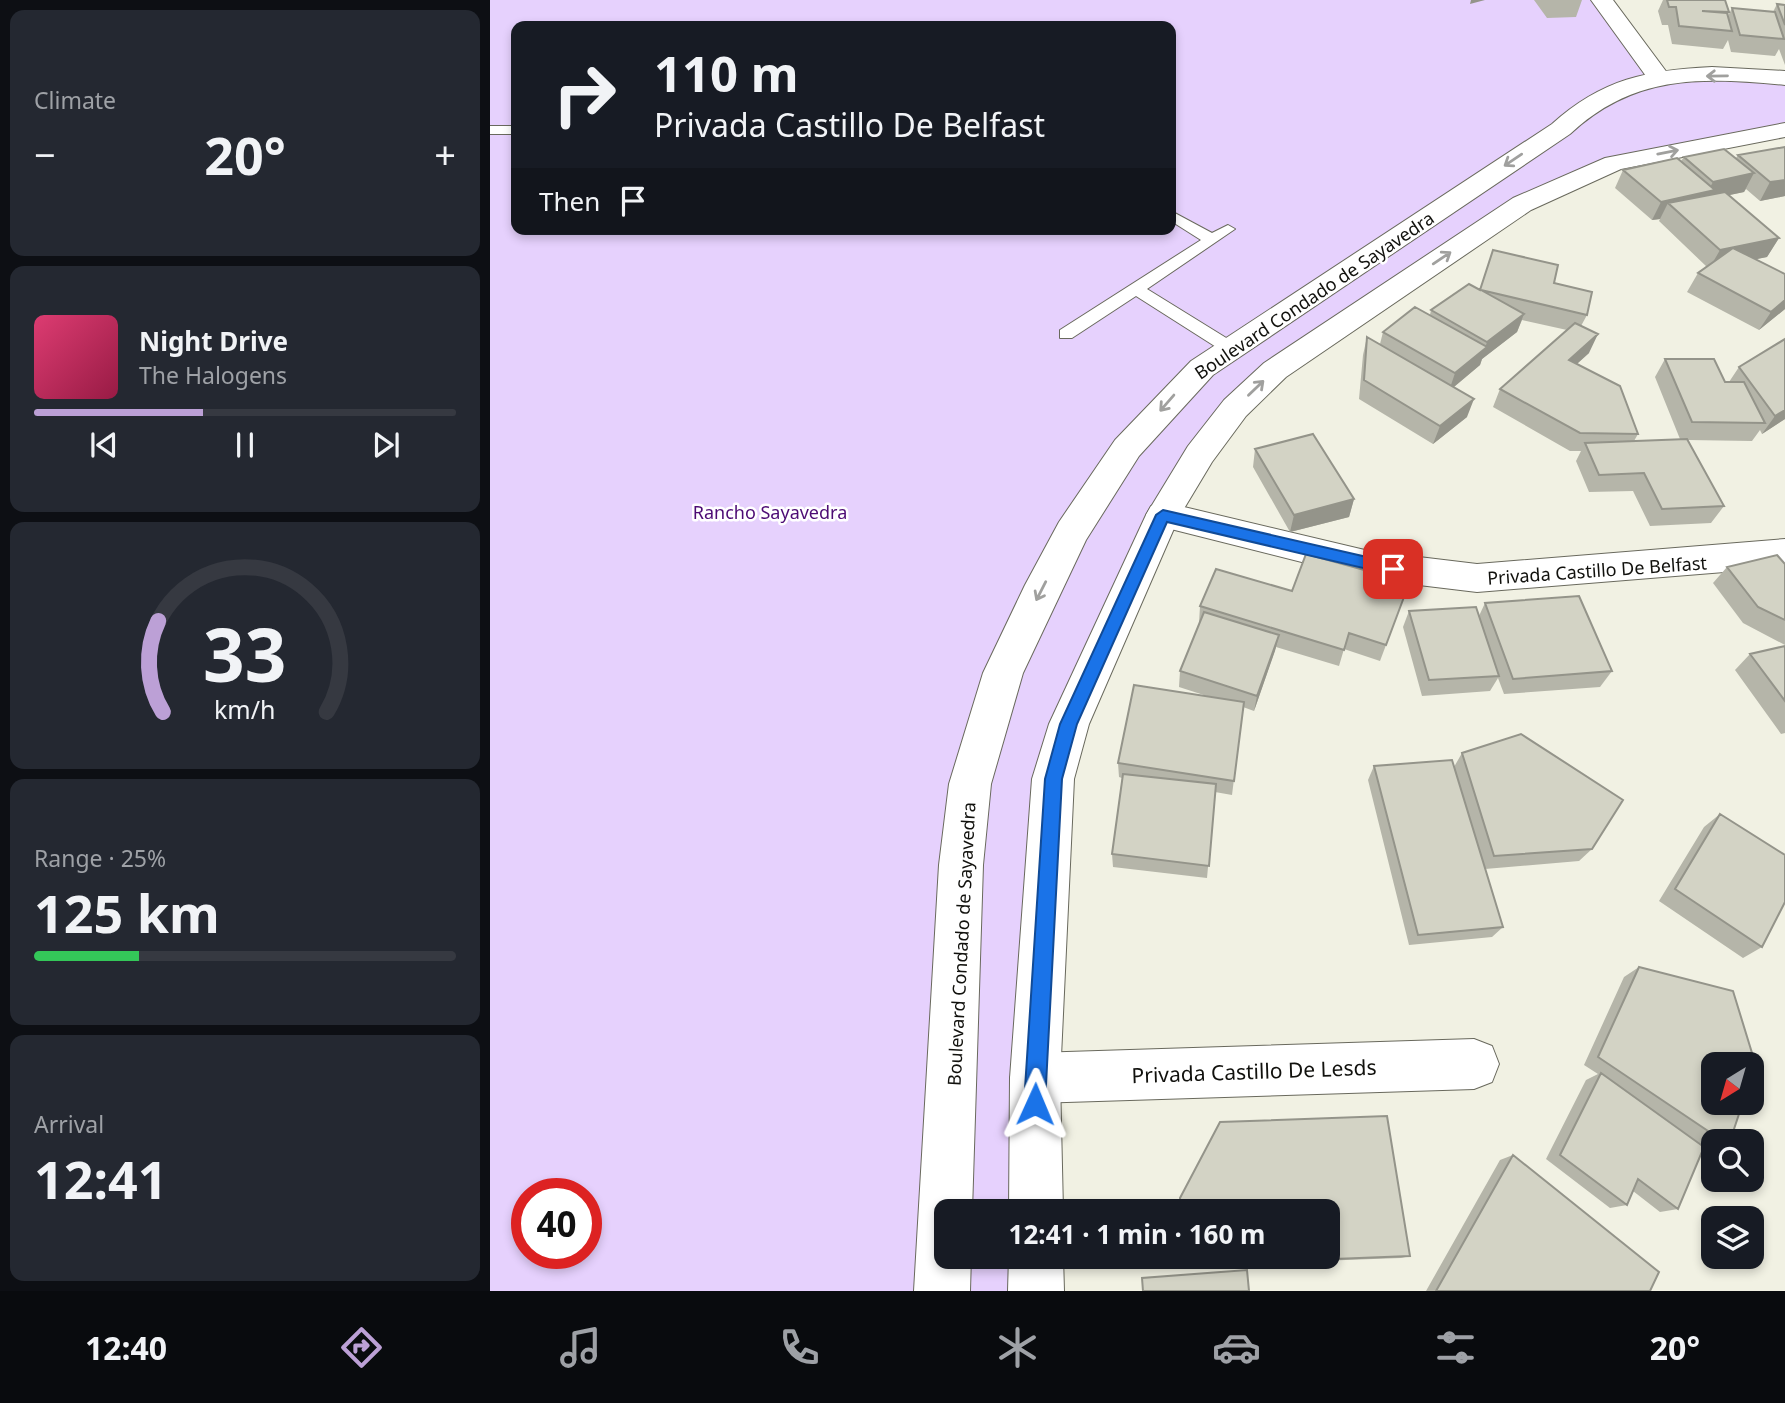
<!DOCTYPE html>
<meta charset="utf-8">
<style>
body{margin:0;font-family:"Noto Sans",sans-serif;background:#242831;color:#f1f3f6;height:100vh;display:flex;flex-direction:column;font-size:26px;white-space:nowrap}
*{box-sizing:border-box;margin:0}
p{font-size:23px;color:#9ea1a6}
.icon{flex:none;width:38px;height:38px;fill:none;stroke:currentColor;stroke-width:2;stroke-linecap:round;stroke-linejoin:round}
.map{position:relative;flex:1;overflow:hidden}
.drawer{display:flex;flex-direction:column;gap:10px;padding:10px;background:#0d0f14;width:490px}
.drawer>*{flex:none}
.hud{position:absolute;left:21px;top:21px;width:665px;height:214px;border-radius:14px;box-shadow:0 4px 10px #0003;background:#171b24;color:#f1f3f6;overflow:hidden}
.needle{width:46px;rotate:217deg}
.buttons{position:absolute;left:1211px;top:1052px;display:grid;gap:14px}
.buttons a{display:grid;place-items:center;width:63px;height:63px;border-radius:14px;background:#171b24;box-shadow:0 4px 10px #0003;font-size:35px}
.speed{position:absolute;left:21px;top:1178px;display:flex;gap:14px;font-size:35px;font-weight:700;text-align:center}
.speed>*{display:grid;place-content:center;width:91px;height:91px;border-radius:50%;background:#171b24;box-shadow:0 4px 10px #0003;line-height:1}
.speed .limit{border:10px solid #d22;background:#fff;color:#111}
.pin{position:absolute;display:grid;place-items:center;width:60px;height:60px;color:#fff;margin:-30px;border-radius:14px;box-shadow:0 4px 10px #0006}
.me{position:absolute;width:77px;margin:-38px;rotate:1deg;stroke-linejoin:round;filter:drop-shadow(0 0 5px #0008)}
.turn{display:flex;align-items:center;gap:24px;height:147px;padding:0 28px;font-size:32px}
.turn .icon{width:91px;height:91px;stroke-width:2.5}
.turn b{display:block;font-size:49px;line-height:60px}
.then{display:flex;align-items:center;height:66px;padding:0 28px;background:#0003;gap:14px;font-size:26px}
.big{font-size:52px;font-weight:700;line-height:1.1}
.drawer .tile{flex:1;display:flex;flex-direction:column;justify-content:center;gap:10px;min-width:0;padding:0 24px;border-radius:14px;background:#242831}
.drawer .dial{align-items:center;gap:0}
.dial svg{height:182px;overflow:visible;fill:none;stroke:#363941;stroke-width:7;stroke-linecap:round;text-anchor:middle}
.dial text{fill:#f1f3f6;stroke:none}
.song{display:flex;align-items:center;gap:21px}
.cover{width:84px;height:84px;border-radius:10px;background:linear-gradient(135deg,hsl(340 70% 55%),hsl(340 70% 35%))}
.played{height:7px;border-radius:4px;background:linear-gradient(90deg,#bca0d6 40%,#363941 40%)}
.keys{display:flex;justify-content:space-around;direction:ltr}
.heat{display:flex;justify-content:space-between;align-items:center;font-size:38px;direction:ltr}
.charge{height:10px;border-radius:5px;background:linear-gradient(90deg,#34c759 25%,#363941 0)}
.trip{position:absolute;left:444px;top:1199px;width:406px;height:70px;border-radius:14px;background:#171b24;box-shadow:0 4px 10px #0003;font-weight:700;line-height:70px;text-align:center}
.menu{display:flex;height:112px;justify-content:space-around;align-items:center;background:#090b0e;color:#9ea1a6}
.menu .icon{width:49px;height:49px}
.menu .current{color:#bca0d6}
.menu b{font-size:32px;color:#f1f3f6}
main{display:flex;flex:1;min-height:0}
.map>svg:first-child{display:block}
.green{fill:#e6d1fd;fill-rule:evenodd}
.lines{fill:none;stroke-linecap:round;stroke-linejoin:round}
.service-casing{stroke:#69695d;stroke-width:2}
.minor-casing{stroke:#69695d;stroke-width:2}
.tertiary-casing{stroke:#69695d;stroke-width:2}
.service{fill:#fff;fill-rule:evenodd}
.minor{fill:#fff;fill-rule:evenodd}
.tertiary{fill:#fff;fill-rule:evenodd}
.wall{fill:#b5b5a9}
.shaded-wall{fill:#94948a}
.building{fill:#d3d3c5;stroke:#94948a;stroke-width:2}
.oneway{stroke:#a0a09e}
.route{fill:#1a73e8;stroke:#114b97;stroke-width:2}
.labels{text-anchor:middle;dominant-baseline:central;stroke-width:5;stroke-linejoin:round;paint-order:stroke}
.street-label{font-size:18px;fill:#11110d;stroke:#fff}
.park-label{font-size:18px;fill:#4c0b74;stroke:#fff}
.near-street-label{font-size:21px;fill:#11110d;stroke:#fff}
</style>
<main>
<section class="drawer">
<div class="tile"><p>Climate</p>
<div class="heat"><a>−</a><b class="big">20°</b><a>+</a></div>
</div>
<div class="tile">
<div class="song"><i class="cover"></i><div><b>Night Drive</b><p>The Halogens</p></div></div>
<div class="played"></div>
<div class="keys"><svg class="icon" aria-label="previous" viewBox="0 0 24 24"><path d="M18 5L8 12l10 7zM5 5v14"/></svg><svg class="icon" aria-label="pause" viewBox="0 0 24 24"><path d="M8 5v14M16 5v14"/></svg><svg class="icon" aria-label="next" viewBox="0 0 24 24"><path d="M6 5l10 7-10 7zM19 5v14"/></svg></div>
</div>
<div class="tile dial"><svg viewBox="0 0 100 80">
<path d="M14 69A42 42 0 1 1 86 69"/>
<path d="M14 69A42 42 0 0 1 12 29" stroke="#bca0d6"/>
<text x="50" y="56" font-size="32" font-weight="700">33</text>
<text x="50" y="72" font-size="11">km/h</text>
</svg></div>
<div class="tile"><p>Range · 25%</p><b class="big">125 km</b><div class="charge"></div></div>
<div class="tile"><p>Arrival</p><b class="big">12:41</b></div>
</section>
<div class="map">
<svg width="1295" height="1291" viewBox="0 0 1295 1291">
<rect width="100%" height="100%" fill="#f1f1e3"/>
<path class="green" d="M0,0H1112L1169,78H1295V130L1078,181L745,408L579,724L546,1211H457V1256L546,1257V1291H0ZM26,26H681V229H26ZM37,1194H96V1253H37Z"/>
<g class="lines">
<defs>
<path id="service" d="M0,126H26V134H0Z
M681,211L722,233L738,225L745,229L657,289L746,344V352H734L646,296L582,338H570V330L711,240L681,221Z"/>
<path id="minor" d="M1101,0H1123L1181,78L1177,83H1161Z
M673,502L879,551L987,564L1295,539V567L987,592L879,579L661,524L656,515L661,506Z
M984,1039L1002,1046L1009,1064L1002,1082L984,1089L545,1103L527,1096L520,1078L527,1060L545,1053Z"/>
<path id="tertiary" d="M1222,67L1295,71V85C1212,77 1144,74 1080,134L723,375L649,456L596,540L533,673L501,784L493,865L482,1211H457V1256H481L480,1291H424L449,865L459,784L493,673L535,585L569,522L625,440L701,361L1062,124C1112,79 1157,70 1222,67Z
M1295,123V137L1131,169L1041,210L796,377L756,416L722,462L689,517L599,724L584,779L570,1078L573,1211H519L520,1078L542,779L559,724L656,515L698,446L734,400L774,363L1023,198L1115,158Z
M519,1256H573L574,1291H518Z"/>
</defs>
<use href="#service" class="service-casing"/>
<use href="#minor" class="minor-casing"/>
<use href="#tertiary" class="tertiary-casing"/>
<use href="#service" class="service"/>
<use href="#minor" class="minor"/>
<use href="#tertiary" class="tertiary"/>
</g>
<path class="wall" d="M1044,0H1092L1086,17L1057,18Z
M1173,0H1235L1239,12L1238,16L1242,8L1283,12L1287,4L1295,5V65L1289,49L1285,56L1241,52L1238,40L1233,49L1182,44L1178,25H1172L1168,11Z
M1295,146V196L1270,201L1256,189L1254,192L1239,195L1289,238L1277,257L1266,259L1295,274V309L1269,330L1197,292L1208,273L1217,267L1169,221L1170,219L1162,220L1125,188L1133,170L1191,161L1194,157L1246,158L1248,155L1294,147Z
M1064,283L1097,315L1091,326L1099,353L1087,364L1148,434L1144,441L1190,439L1165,377L1175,359L1235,382H1239L1249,367L1295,419L1272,434L1270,430L1262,441L1198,440L1234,506L1221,523L1160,526L1143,491L1099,492L1086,461L1091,451H1080L1003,407L1010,389L1077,330L1032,320L1027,332L992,359L990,365L964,387L977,417L943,444L869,399L873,355L877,337L890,344L893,332L940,315L941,310L990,290Z
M765,449L864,499L859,517L800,532L763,467Z
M1295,564V645L1253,623L1223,583L1237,567Z
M877,576L917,589L890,661L854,649L849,666L786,647L764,711L753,707L742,795L725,792L717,878L623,867L622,854L632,778L629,777L628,763L720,697L689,687L690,671L710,623H709L710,606L802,591Z
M995,603L1122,671L1110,687L1014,694L1008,678L1000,691L932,696L913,627L919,611L989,616Z
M1295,646V733L1291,734L1245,670L1260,654Z
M972,753L1102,849L1089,861L995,869L1013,927L1002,937L919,945L878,780L884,766L964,767Z
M1230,814L1272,947L1253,958L1169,901L1214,827Z
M1149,967L1240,1141H1223V1149L1219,1150L1206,1141L1188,1209L1170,1212L1143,1191L1137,1205L1120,1208L1056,1159L1096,1080L1108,1074L1094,1065L1134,977Z
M730,1122L920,1256L911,1258L693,1266L692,1256H838V1211H689V1201Z
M1023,1155L1160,1291H936L1010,1160Z"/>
<path class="shaded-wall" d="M981,0H995L980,4Z
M1264,173L1254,192L1221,199L1178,203L1170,219L1162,220L1171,202L1218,191L1223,182Z
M1295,180V196L1270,201L1280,182Z
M1289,238L1277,257L1219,269L1230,250Z
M1295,300V309L1269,330L1281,312Z
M1034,314L1027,332L992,359L990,365L959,391L965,373L995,348L997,342Z
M1108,334L1099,353L1071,378L1079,360Z
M984,399L977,417L943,444L950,426Z
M1295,410V419L1272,434L1285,416Z
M864,499L859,517L800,532L804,515Z
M789,635L785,651L764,711L767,696Z"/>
<path class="building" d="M1177,0H1235L1239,12L1212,11L1237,13L1242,31L1189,26L1186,7H1179Z
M1287,4L1295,5V25Z
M1242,8L1285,12L1294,39L1250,35Z
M1295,147V180L1280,182L1248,155Z
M1234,149L1264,173L1223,182L1194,157Z
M1187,158L1225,190L1171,202L1133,170Z
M1235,192L1289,238L1230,250L1178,203Z
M1243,248L1295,274V300L1281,312L1208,273Z
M1003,250L1068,265L1064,283L1102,292L1097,315L991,290L1034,314L997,342L941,310L979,284L990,290Z
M925,307L997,347L965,373L893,332Z
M1085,323L1108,334L1079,360L1130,386L1148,434L1090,433L1010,389Z
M877,337L984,399L950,426L874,380Z
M1295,339V410L1285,416L1249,367Z
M1175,359H1224L1235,382H1254L1275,423L1202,422Z
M823,434L864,499L804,515L765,449Z
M1197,439L1234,506L1172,509L1154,473L1109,475L1095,443Z
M816,554L878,571L877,576L917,589L896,645L859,633L854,650L710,606L726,569L802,591Z
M1287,555L1295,564V620L1268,607L1237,567Z
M1089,596L1122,671L1023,679L995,603Z
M986,607L1009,676L939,680L919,611Z
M714,612L789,635L767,696L690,671Z
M1295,646V701L1260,654Z
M644,685L754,702L744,781L628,763Z
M1031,734L1133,800L1102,849L1004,856L972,753Z
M962,760L1013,927L928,935L884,766Z
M633,774L726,784L719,866L622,854Z
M1230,814L1295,855V902L1272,947L1185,889Z
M1149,967L1243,991L1266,1066L1262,1079V1064H1223V1102H1253L1240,1141H1233L1108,1057Z
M1111,1073L1214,1147L1188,1209L1148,1179L1137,1205L1070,1155Z
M897,1116L920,1256L694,1265V1256H838V1211H691L690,1198L730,1122Z
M1023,1155L1169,1272L1160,1291H946Z
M757,1270L759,1291H653L652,1278Z"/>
<defs><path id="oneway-shaft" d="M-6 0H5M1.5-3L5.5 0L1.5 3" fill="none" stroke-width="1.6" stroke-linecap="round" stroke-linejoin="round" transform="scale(1.75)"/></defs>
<g class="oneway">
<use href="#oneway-shaft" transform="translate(1227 76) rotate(179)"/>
<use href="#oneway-shaft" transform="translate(1178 152) rotate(-11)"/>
<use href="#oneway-shaft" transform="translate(1023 160) rotate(146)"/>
<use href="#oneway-shaft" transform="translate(952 258) rotate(-34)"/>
<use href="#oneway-shaft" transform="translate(766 388) rotate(-44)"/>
<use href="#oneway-shaft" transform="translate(677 403) rotate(131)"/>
<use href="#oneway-shaft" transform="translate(551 591) rotate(117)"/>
</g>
<path class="route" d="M673,510L903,563L911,569L903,575L677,522L587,724L572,779L555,1104L552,1112L545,1115L538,1112L534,1104L555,779L570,724L666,515Z"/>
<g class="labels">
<g class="street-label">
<text transform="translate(824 295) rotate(-34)">Boulevard Condado de Sayavedra</text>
<text transform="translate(1107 570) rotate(-4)">Privada Castillo De Belfast</text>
<text transform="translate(471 944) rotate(-87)">Boulevard Condado de Sayavedra</text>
</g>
<g class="park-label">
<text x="280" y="512">Rancho Sayavedra</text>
</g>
<g class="near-street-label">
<text transform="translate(764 1071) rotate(-2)">Privada Castillo De Lesds</text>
</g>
</g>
</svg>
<div class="buttons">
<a><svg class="needle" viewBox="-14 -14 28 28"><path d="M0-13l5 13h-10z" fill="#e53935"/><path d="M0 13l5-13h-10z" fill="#9ea1a6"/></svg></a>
<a><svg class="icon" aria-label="search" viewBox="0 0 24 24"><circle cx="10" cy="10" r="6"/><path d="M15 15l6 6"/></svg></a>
<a><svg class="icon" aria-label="layers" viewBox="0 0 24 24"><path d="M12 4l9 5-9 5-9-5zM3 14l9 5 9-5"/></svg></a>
</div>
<div class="speed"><div class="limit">40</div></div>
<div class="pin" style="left:903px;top:569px;background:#d93025"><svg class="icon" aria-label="arrive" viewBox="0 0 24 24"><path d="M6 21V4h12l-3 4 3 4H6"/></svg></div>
<svg class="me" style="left:545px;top:1104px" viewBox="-20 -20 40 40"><path d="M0-17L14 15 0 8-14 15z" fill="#1a73e8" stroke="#fff" stroke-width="4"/></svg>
<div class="trip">12:41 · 1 min · 160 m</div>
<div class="hud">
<div class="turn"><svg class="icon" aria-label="right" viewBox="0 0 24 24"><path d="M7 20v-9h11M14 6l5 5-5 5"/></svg><div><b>110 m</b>Privada Castillo De Belfast</div></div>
<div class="then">Then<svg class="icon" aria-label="arrive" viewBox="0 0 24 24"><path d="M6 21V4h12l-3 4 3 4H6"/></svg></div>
</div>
</div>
</main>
<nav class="menu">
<b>12:40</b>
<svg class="icon current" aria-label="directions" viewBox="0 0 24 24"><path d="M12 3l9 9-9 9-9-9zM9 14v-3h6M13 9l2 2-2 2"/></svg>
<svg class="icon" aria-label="music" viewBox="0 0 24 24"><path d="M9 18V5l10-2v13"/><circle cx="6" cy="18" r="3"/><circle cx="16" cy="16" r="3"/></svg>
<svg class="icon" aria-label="phone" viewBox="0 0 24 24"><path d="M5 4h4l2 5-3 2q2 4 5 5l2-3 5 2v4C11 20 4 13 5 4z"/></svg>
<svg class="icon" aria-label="climate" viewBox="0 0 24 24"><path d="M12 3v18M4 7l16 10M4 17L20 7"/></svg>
<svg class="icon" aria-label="car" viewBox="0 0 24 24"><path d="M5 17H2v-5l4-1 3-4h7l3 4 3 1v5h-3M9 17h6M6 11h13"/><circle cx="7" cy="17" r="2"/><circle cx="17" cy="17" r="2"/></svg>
<svg class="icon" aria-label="filters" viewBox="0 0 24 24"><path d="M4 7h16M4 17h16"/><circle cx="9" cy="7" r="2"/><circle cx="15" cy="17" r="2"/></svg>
<b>20°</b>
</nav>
